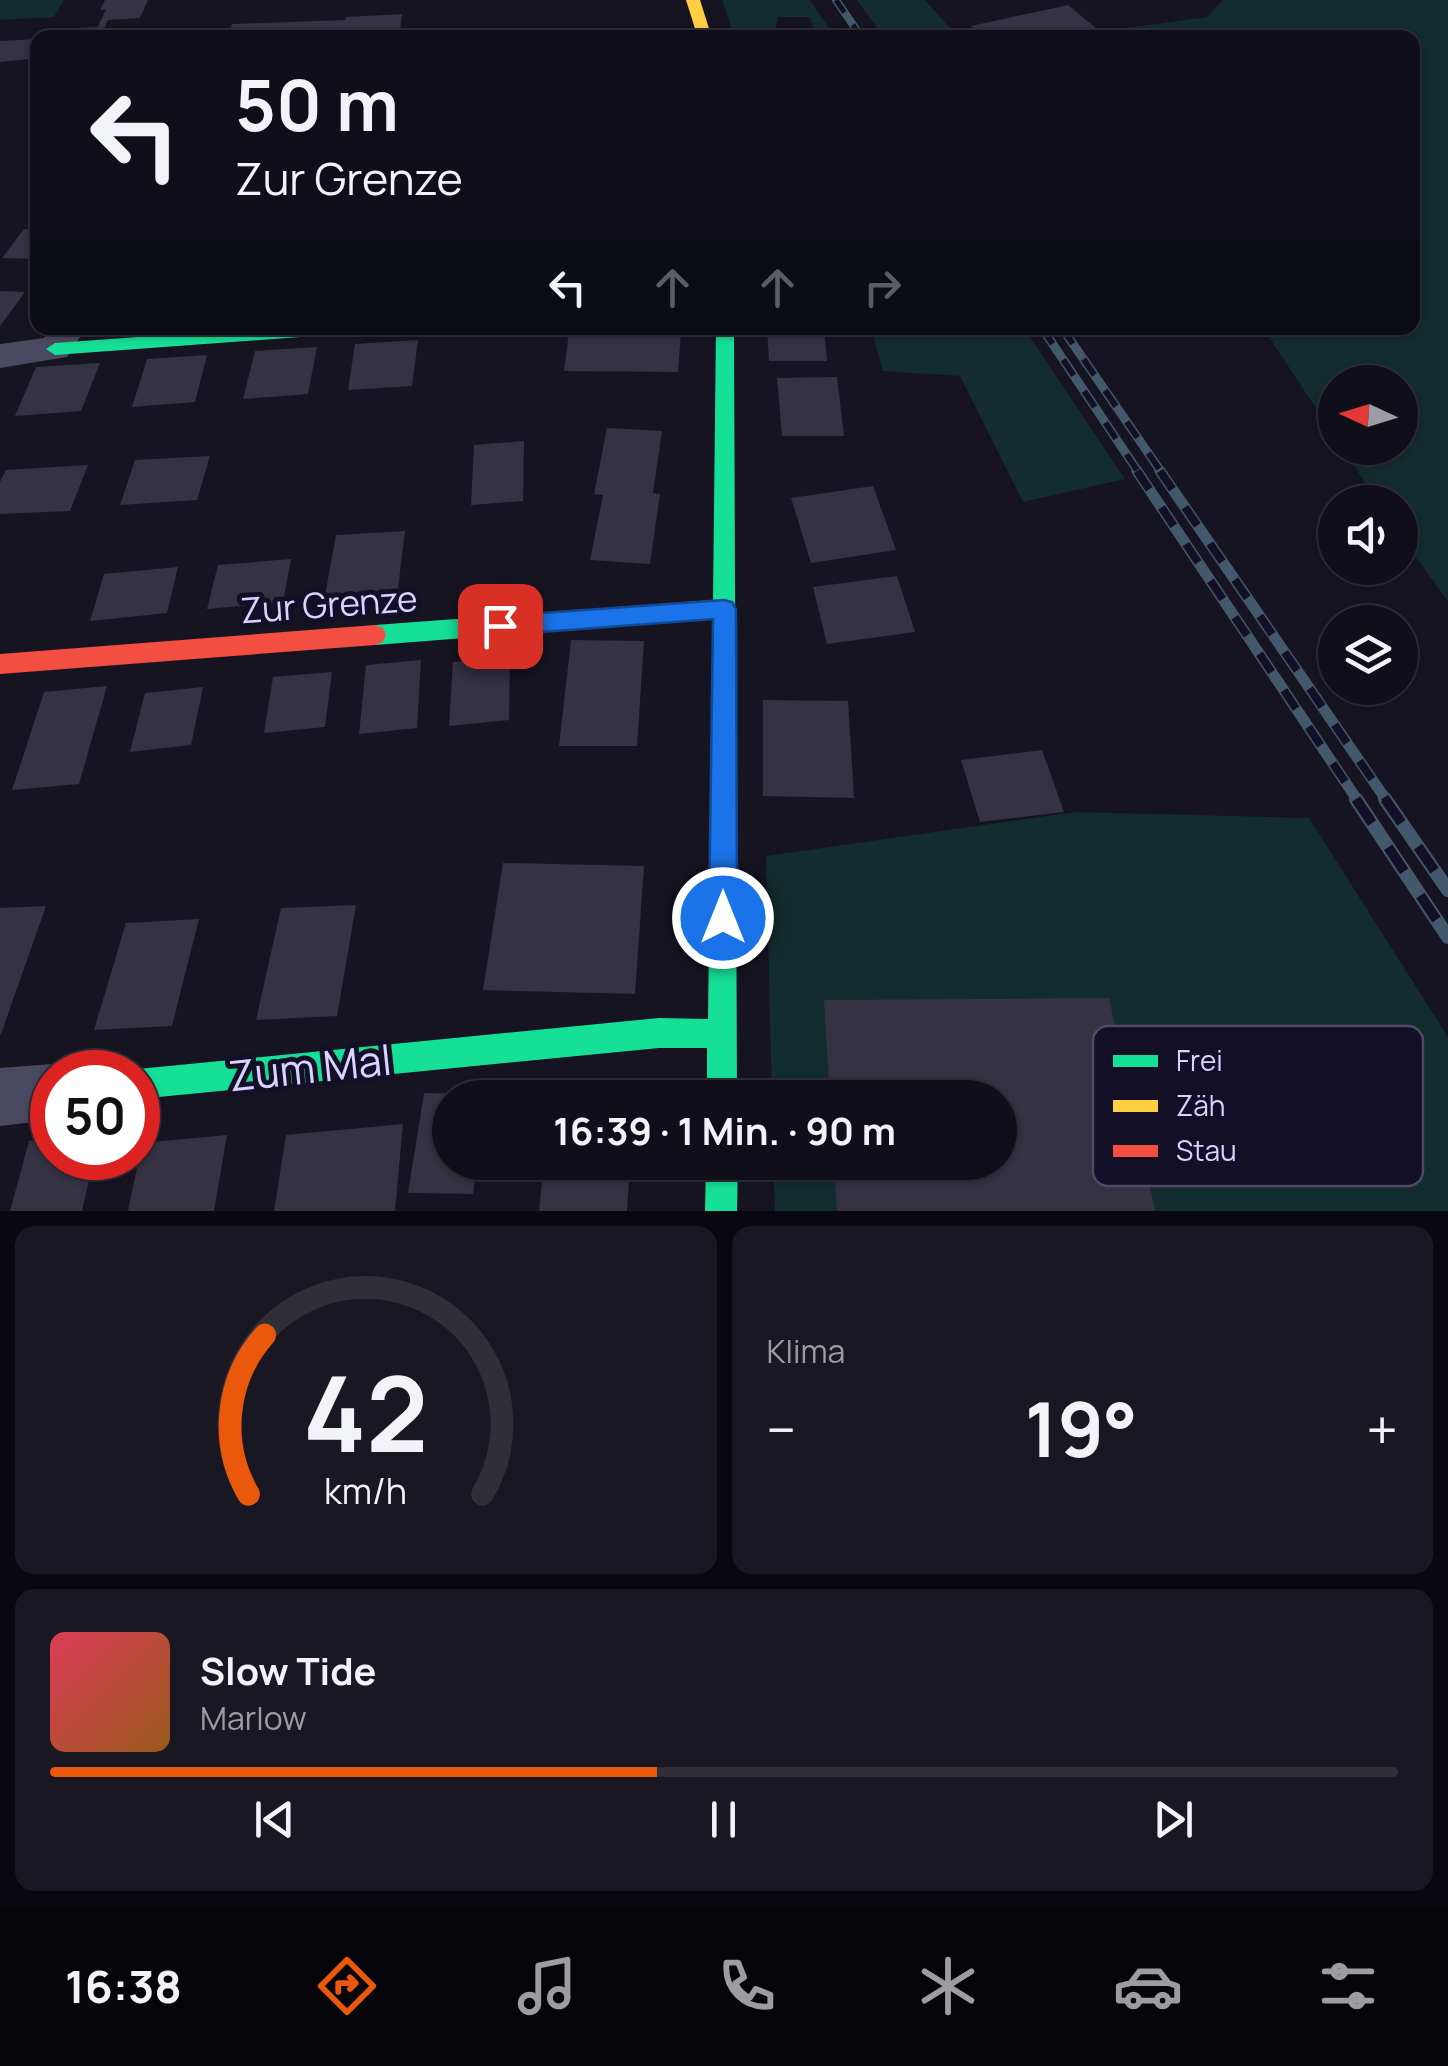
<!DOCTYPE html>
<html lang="de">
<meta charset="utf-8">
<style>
body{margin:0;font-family:Manrope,sans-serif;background:#191822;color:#f1f3f6;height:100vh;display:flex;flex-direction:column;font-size:38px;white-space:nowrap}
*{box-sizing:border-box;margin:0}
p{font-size:32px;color:#9c9ca2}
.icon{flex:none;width:55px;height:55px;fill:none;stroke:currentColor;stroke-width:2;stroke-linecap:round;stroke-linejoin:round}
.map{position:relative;height:1211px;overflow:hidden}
.side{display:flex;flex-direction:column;gap:15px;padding:15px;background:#09080e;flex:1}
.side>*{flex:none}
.hud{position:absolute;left:30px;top:30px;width:1390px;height:305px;border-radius:20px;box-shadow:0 2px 8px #0004,0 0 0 2px #302f38;background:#100f19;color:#f1f3f6;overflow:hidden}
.needle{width:65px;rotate:274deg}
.tools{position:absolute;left:1318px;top:365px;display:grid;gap:20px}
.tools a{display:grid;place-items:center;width:100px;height:100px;border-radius:50%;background:#100f19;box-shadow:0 2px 8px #0004,0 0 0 2px #302f38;font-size:50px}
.speed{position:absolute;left:30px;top:1050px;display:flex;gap:20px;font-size:50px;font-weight:700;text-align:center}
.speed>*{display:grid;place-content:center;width:130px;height:130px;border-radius:50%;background:#100f19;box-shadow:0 2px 8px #0004,0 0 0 2px #302f38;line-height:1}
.speed .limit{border:15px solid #d22;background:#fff;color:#111}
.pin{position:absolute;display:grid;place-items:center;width:85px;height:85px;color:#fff;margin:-42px;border-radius:20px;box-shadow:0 5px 15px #0006}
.me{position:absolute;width:110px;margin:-55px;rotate:0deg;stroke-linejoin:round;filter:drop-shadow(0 0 8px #0008)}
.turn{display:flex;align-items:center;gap:35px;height:210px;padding:0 40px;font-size:45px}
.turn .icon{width:130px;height:130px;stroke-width:2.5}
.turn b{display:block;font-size:70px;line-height:85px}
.lanes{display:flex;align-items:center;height:95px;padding:0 40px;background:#0003;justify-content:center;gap:50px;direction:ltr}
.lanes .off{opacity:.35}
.big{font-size:75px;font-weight:700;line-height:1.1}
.side .widget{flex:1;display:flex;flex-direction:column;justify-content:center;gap:15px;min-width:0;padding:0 35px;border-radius:20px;background:#191822}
.side .dial{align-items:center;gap:0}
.dial svg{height:260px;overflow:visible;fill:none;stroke:#302f38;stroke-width:7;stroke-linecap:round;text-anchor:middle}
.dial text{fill:#f1f3f6;stroke:none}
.song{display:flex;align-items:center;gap:30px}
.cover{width:120px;height:120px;border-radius:15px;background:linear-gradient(135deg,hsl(350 70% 55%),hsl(30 70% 35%))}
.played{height:10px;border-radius:5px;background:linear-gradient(90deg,#ea580c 45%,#302f38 45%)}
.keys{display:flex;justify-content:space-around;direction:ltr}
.heat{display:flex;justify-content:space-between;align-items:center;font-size:55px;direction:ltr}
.side .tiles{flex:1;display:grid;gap:15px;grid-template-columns:1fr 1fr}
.widget:last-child{grid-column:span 2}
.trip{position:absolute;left:432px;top:1080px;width:585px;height:100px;border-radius:50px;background:#100f19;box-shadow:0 2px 8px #0004,0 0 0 2px #302f38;font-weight:700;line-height:100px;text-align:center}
.tab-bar{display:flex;height:160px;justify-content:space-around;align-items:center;background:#06060a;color:#9c9ca2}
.tab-bar .icon{width:70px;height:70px}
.tab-bar .on{color:#ea580c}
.tab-bar b{font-size:45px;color:#f1f3f6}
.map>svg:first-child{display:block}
.green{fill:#132c2d}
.building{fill:#343243}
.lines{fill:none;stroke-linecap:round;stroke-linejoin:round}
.street{fill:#4a4962;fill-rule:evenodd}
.fast{fill:#16e098;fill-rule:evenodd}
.slow{fill:#ffcf43;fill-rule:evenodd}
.jam{fill:#f24e42;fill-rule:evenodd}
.rail-far3-casing{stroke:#43596b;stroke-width:8}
.rail-far2-casing{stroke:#43596b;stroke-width:9}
.rail-far1-casing{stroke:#43596b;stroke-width:11}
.rail-casing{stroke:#43596b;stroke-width:14}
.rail-far3{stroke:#130f26;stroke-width:5;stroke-dasharray:15;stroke-linecap:butt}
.rail-far2{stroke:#130f26;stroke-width:6;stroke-dasharray:19;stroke-linecap:butt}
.rail-far1{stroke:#130f26;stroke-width:8;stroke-dasharray:22;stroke-linecap:butt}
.rail{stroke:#130f26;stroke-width:10;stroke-dasharray:29;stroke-linecap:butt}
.route{fill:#1a73e8;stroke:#114b97;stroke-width:2.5}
.labels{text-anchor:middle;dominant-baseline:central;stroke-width:10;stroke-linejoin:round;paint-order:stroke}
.street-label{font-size:35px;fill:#d9d4ff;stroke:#130f26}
.near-street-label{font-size:42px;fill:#d9d4ff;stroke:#130f26}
.key{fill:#130f26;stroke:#4e4a67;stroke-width:2.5}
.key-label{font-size:28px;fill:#d9d4ff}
</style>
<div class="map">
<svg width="1448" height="1211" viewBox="0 0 1448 1211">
<rect width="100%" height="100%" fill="#161421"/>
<path class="green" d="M0,0H64L54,17L0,20Z
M722,0H810L835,37H816L810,17H778L773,37H735Z
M857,0H925L958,37H884Z
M1223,0H1448V601L1400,536V502H1378L1342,448H1400V382H1335V437L1263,328H1412V38H1122L1113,30L1207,17Z
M871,328H1024L1125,479L1023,502L960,376L883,371Z
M1075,812L1309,818L1448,1037V1211H775L773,1163L1000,1162V1098L772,1097L766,856Z"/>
<path class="building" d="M105,0H148L140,18L108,20L100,38H73L78,28L98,27L106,9L100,10Z
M1068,5L1108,38H984L971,26Z
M402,14L400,32L342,38H227L232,24L345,20L346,17Z
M38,39V58L0,62V41Z
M24,229L38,230V259L2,258Z
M0,291L25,292L0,326Z
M767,328H824L827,361H769Z
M569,332H681L678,372L564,371Z
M418,340L412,386L348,390L355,344Z
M317,347L308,394L243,399L255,351Z
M207,355L195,402L132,407L147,359Z
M100,363L81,411L15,416L36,367Z
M837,377L844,436H782L777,378Z
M607,428L662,431L653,493L660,494L650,564L590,560L603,495L594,494Z
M524,441L523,501L471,505L474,445Z
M210,456L197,500L120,505L135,460Z
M88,465L70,511L0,514V482L6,470Z
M873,486L896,550L811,563L791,498Z
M405,531L397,596L324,601L336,535Z
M291,559L283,602L207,609L218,565Z
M178,567L167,613L90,621L104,574Z
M897,576L915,632L827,644L813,587Z
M571,640L644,641L637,746H559Z
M510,657L509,720L449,726L453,662Z
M421,660L417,728L359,734L366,665Z
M332,672L325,727L264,733L273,677Z
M107,686L79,784L12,790L44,692Z
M203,687L191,745L130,752L145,693Z
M763,700L848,701L854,798L763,796Z
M1042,750L1064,812L980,822L961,760Z
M503,863L644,866L635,994L483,990Z
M356,905L337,1016L256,1020L281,908Z
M46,906L1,1034H0V908Z
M199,919L172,1026L94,1030L126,923Z
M1109,998L1155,1211H837L834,1162H1000V1098H830L824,1000Z
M424,1093L472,1094V1098H450V1162H477L473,1194L408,1193Z
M403,1124L395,1211H274L286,1135Z
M227,1135L214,1211H128L142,1143Z
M52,1138V1158H94L82,1211H10L29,1141Z
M544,1162H630L627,1211H539Z"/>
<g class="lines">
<path class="street" d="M52,328H86L67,357L0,368V344L44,338Z
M52,1064L72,1072H52V1120L0,1126V1068Z"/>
<path class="fast" d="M264,328H350L341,334L55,355L46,349L55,343Z
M716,328H734L737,1098H707V1048H659L138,1099V1072H130L138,1069L659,1018L708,1019L713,619L375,645L367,642L364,635L367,628L375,625L713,600Z
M706,1162H738L737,1211H705Z"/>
<path class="slow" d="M686,0H700L712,38H698Z"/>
<path class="jam" d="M375,625L383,628L386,635L383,642L375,645L0,674V654Z"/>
<defs>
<path id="rail-far3" d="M836,0L862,38"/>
<path id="rail-far2" d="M1042,328L1139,473
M1062,328L1162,473"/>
<path id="rail-far1" d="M1137,471L1358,801
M1160,471L1387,801"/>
<path id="rail" d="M1356,799L1448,937
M1385,799L1448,890"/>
</defs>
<use href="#rail-far3" class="rail-far3-casing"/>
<use href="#rail-far2" class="rail-far2-casing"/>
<use href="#rail-far1" class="rail-far1-casing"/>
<use href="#rail" class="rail-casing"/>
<use href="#rail-far3" class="rail-far3"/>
<use href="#rail-far2" class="rail-far2"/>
<use href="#rail-far1" class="rail-far1"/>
<use href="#rail" class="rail"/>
</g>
<path class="route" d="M724,600L732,602L736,609L737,918L733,928L723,932L713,928L709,918L713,619L500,635L492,632L488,626L492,619L500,616Z"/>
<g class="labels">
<g class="street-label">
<text transform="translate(329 604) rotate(-4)">Zur Grenze</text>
</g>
<g class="near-street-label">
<text transform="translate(310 1067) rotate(-6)">Zum Mal</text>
</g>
</g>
<rect x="1093" y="1026" width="330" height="160" rx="15" class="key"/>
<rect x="1113" y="1055" width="45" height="12" fill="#16e098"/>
<rect x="1113" y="1100" width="45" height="12" fill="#ffcf43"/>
<rect x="1113" y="1145" width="45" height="12" fill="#f24e42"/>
<g class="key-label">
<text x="1176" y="1071">Frei</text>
<text x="1176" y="1116">Zäh</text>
<text x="1176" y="1161">Stau</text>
</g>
</svg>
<div class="tools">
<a><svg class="needle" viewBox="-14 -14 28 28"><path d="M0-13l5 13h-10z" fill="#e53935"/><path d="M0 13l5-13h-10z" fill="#9c9ca2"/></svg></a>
<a><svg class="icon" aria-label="sound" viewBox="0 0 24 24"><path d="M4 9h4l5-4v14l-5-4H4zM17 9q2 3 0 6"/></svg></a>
<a><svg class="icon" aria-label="layers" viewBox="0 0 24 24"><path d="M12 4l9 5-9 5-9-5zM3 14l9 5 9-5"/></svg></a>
</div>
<div class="speed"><div class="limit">50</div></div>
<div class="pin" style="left:500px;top:626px;background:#d93025"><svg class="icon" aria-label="arrive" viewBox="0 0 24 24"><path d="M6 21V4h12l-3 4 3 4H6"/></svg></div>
<svg class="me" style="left:723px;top:918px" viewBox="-20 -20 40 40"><circle r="17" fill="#1a73e8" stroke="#fff" stroke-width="3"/><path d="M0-11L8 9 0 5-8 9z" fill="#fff"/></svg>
<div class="trip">16:39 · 1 Min. · 90 m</div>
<div class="hud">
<div class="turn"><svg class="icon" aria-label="left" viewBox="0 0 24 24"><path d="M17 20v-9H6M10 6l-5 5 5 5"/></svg><div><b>50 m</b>Zur Grenze</div></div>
<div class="lanes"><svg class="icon" aria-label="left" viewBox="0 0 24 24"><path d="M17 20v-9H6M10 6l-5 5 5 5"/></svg><svg class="icon off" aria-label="ahead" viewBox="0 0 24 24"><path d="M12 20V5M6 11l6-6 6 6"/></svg><svg class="icon off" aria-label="ahead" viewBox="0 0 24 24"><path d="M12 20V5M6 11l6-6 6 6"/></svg><svg class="icon off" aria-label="right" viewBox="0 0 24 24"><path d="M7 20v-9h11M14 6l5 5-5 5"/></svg></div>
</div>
</div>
<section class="side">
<div class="tiles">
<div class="widget dial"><svg viewBox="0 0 100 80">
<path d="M14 69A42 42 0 1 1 86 69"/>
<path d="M14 69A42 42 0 0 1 19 20" stroke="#ea580c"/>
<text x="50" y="56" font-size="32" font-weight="700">42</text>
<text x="50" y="72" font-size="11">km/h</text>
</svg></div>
<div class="widget"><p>Klima</p>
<div class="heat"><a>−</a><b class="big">19°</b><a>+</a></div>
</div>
<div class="widget">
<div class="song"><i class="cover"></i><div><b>Slow Tide</b><p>Marlow</p></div></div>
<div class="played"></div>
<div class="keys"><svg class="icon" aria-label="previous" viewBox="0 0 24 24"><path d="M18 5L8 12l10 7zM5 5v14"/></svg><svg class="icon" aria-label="pause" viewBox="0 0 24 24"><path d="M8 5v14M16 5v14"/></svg><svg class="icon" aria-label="next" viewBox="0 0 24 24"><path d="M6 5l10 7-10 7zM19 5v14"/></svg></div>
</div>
</div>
</section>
<nav class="tab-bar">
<b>16:38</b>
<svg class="icon on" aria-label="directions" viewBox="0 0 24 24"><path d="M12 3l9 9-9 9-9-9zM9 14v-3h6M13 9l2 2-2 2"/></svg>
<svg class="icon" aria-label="music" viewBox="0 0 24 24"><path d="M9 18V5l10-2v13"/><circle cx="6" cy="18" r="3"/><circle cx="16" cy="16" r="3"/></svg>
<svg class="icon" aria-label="phone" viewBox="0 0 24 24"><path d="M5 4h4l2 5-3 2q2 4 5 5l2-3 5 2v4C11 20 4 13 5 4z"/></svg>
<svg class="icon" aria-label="climate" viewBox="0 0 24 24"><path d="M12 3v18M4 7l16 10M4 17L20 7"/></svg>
<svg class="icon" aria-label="car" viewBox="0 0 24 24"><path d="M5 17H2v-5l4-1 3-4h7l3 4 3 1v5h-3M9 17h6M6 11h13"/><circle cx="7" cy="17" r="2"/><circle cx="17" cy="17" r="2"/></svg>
<svg class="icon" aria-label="filters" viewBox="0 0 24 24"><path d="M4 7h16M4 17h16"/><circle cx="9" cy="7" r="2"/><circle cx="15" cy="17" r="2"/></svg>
</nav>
